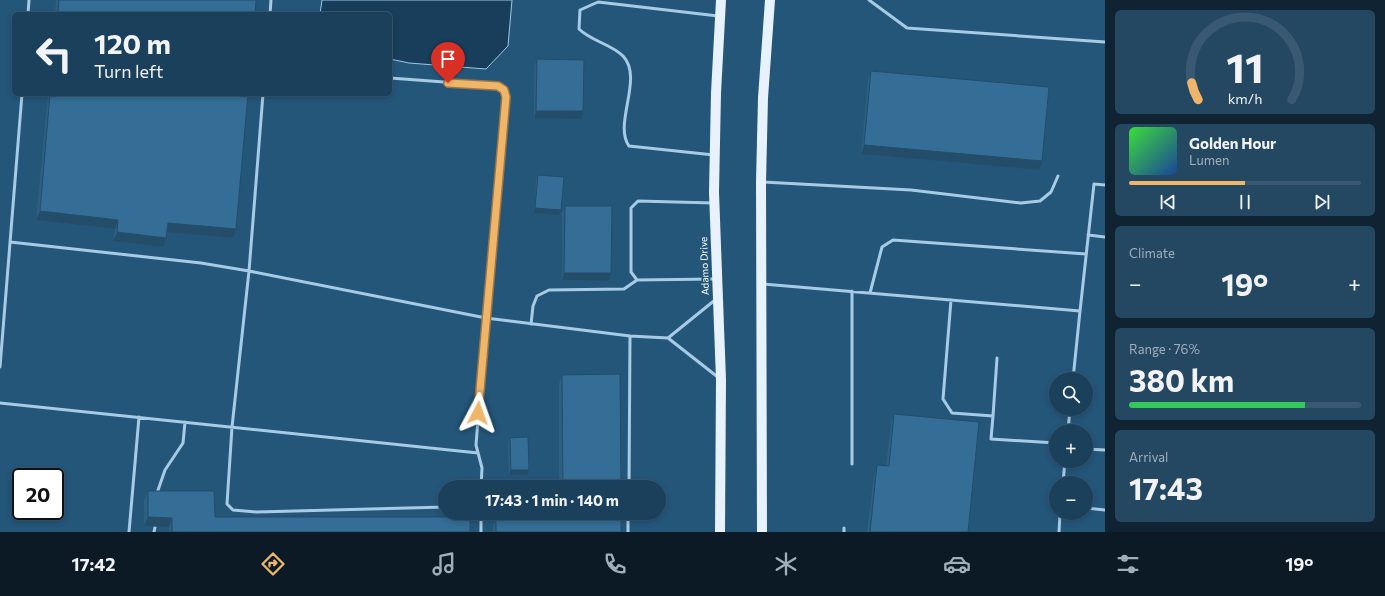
<!DOCTYPE html>
<meta charset="utf-8">
<style>
body{margin:0;font-family:Commissioner,sans-serif;background:#244762;color:#f1f3f6;height:100vh;display:flex;flex-direction:column;font-size:15px;white-space:nowrap}
*{box-sizing:border-box;margin:0}
p{font-size:13px;color:#a0afbb}
.icon{flex:none;width:22px;height:22px;fill:none;stroke:currentColor;stroke-width:2;stroke-linecap:round;stroke-linejoin:round}
.map{position:relative;flex:1;overflow:hidden}
.drawer{display:flex;flex-direction:column;gap:10px;padding:10px;background:#0f2333;width:280px}
.drawer>*{flex:none}
.banner{position:absolute;left:12px;top:12px;width:380px;height:84px;border-radius:6px;box-shadow:0 2px 6px #0003,0 0 0 1px #395972;background:#1b405c;color:#f1f3f6;overflow:hidden}
.tools{position:absolute;left:1049px;top:372px;display:grid;gap:8px}
.tools a{display:grid;place-items:center;width:44px;height:44px;border-radius:50%;background:#1b405c;box-shadow:0 2px 6px #0003,0 0 0 1px #395972;font-size:20px}
.speed{position:absolute;left:12px;top:468px;display:flex;gap:8px;font-size:20px;font-weight:700;text-align:center}
.speed>*{display:grid;place-content:center;width:52px;height:52px;border-radius:50%;background:#1b405c;box-shadow:0 2px 6px #0003,0 0 0 1px #395972;line-height:1}
.speed .limit{border:2px solid #111;border-radius:6px;background:#fff;color:#111}
.pin{position:absolute;display:grid;place-items:center;width:34px;height:34px;color:#fff;margin:-41px -17px;border-radius:50% 50% 50% 0;rotate:-45deg;box-shadow:0 0 4px #0007}
.pin .icon{rotate:45deg}
.me{position:absolute;width:44px;margin:-22px;rotate:4deg;stroke-linejoin:round;filter:drop-shadow(0 0 3px #0008)}
.turn{display:flex;align-items:center;gap:14px;height:84px;padding:0 16px;font-size:18px}
.turn .icon{width:52px;height:52px;stroke-width:2.5}
.turn b{display:block;font-size:28px;line-height:34px}
.big{font-size:30px;font-weight:700;line-height:1.1}
.drawer .tile{flex:1;display:flex;flex-direction:column;justify-content:center;gap:6px;min-width:0;padding:0 14px;border-radius:6px;background:#244762}
.drawer .dial{align-items:center;gap:0}
.dial svg{height:104px;overflow:visible;fill:none;stroke:#395972;stroke-width:7;stroke-linecap:round;text-anchor:middle}
.dial text{fill:#f1f3f6;stroke:none}
.song{display:flex;align-items:center;gap:12px}
.cover{width:48px;height:48px;border-radius:6px;background:linear-gradient(135deg,hsl(120 70% 55%),hsl(220 70% 35%))}
.played{height:4px;border-radius:2px;background:linear-gradient(90deg,#efb66a 50%,#395972 50%)}
.keys{display:flex;justify-content:space-around;direction:ltr}
.heat{display:flex;justify-content:space-between;align-items:center;font-size:22px;direction:ltr}
.charge{height:6px;border-radius:3px;background:linear-gradient(90deg,#34c759 76%,#395972 0)}
.trip{position:absolute;left:438px;top:480px;width:228px;height:40px;border-radius:20px;background:#1b405c;box-shadow:0 2px 6px #0003,0 0 0 1px #395972;font-weight:700;line-height:40px;text-align:center}
.tab-bar{display:flex;height:64px;justify-content:space-around;align-items:center;background:#0b1a25;color:#a0afbb}
.tab-bar .icon{width:28px;height:28px}
.tab-bar .selected{color:#efb66a}
.tab-bar b{font-size:18px;color:#f1f3f6}
main{display:flex;flex:1;min-height:0}
.map>svg:first-child{display:block}
.water{fill:#193e5b;stroke:#9bc8e5}
.lines{fill:none;stroke-linecap:round;stroke-linejoin:round}
.lane{stroke:#a7cbe4;stroke-width:3}
.primary{stroke:#e7f2fc;stroke-width:10}
.wall{fill:#2d5f82}
.shaded-wall{fill:#244d6a}
.building{fill:#346e97;stroke:#244d6a}
.route-casing{stroke:#9b7645;stroke-width:10}
.route{stroke:#efb66a;stroke-width:7}
.labels{text-anchor:middle;dominant-baseline:central;stroke-width:4;stroke-linejoin:round;paint-order:stroke}
.street-label{font-size:10px;fill:#fff;stroke:#24567a}
</style>
<main>
<div class="map">
<svg width="1105" height="532" viewBox="0 0 1105 532">
<rect width="100%" height="100%" fill="#24567a"/>
<path class="water" d="M322,0H512L508,46L486,69L409,63L390,59V14H320Z"/>
<g class="lines">
<path class="lane" d="M869,0L907,28L1105,42
M28,14L29,0
M270,14L271,0
M390,78L498,86L504,90L506,97L486,318L249,271L232,427L227,504L233,510L257,512L445,507
M714,155L629,146C613,124 644,78 623,56C611,44 591,41 579,29L580,10L598,2L718,16
M763,182L911,190L1021,203L1040,201L1051,192L1058,176
M713,203L638,201L631,208V272L637,280L715,279
M1088,235L1105,237
M10,242L201,263L249,271L263,94
M763,284L1080,311L1073,379
M852,291V464
M870,293L882,247L893,240L1086,254
M951,300L943,399L952,413L993,416L991,439L1056,443
M1080,311L1094,184L1105,185
M531,324L533,306L537,296L549,290L624,289L637,280
M668,338L715,300
M0,367L22,94
M0,403L478,453
M993,416L997,358
M1068,431L1070,409
M1086,449L1105,450
M1063,483L1065,461
M481,487L482,468L476,445L486,318L630,336
M629,487L630,336L668,338L719,378
M157,493L165,470L183,443L185,422
M1086,508L1105,510
M844,528V532
M129,532L139,417
M154,532L155,527
M481,532V513
M628,532V513
M1059,532L1060,513"/>
<path class="primary" d="M720,532L721,380L714,192L716,93L721,0
M762,532L761,182L763,98L770,0"/>
</g>
<path class="wall" d="M56,0H256L255,14H55Z
M537,59L581,119L534,118V66Z
M871,71L1039,170L861,154L868,80Z
M48,94H248L233,238L167,232L163,247L113,241L115,229L36,220Z
M538,175L561,210L559,215L534,213L536,180Z
M565,206L611,273L609,281L562,280V213Z
M562,375L621,487H559V384Z
M894,414L968,532H867L874,475L877,465L886,466L891,423Z
M510,438L529,470L527,475H509L508,443Z
M148,491L215,517L470,532H169V527L144,526V500Z
M560,513H621V532H493V525L496,516H560Z"/>
<path class="shaded-wall" d="M536,111H583L581,119L534,118Z
M864,145L1042,161L1039,170L861,154Z
M535,208L561,210L559,215L534,213Z
M40,211L118,220L115,229L36,220Z
M168,223L236,229L233,238L165,232Z
M117,232L166,238L163,247L113,241Z
M564,273H611L609,281L562,280Z
M511,470H529L527,475H509Z
M148,517L172,518L169,527L144,526Z"/>
<path class="building" d="M59,0H256L255,14H58Z
M537,59L584,60L583,111H536Z
M871,71L1049,87L1042,161L864,145Z
M50,94H248L236,229L168,223L166,238L117,232L118,220L40,211Z
M538,175L564,177L561,210L535,208Z
M565,206H612L611,273H564Z
M620,374L621,487H563L562,375Z
M894,414L979,422L968,532H870L877,465L889,466Z
M528,437L529,470H511L510,438Z
M148,491H214L215,517H470V532H172V518L148,517Z
M563,513H621V532H496V516H563Z"/>
<g class="lines">
<defs>
<path id="route" d="M448,83L498,86L504,90L506,97L478,413"/>
</defs>
<use href="#route" class="route-casing"/>
<use href="#route" class="route"/>
</g>
<g class="labels">
<g class="street-label">
<text transform="translate(704 266) rotate(-92)">Adamo Drive</text>
</g>
</g>
</svg>
<div class="tools">
<a><svg class="icon" aria-label="search" viewBox="0 0 24 24"><circle cx="10" cy="10" r="6"/><path d="M15 15l6 6"/></svg></a>
<a>+</a>
<a>−</a>
</div>
<div class="speed"><div class="limit">20</div></div>
<div class="pin" style="left:448px;top:83px;background:#d93025"><svg class="icon" aria-label="arrive" viewBox="0 0 24 24"><path d="M6 21V4h12l-3 4 3 4H6"/></svg></div>
<svg class="me" style="left:478px;top:413px" viewBox="-20 -20 40 40"><path d="M0-17L14 15 0 8-14 15z" fill="#efb66a" stroke="#fff" stroke-width="4"/></svg>
<div class="trip">17:43 · 1 min · 140 m</div>
<div class="banner">
<div class="turn"><svg class="icon" aria-label="left" viewBox="0 0 24 24"><path d="M17 20v-9H6M10 6l-5 5 5 5"/></svg><div><b>120 m</b>Turn left</div></div>
</div>
</div>
<section class="drawer">
<div class="tile dial"><svg viewBox="0 0 100 80">
<path d="M14 69A42 42 0 1 1 86 69"/>
<path d="M14 69A42 42 0 0 1 9 56" stroke="#efb66a"/>
<text x="50" y="56" font-size="32" font-weight="700">11</text>
<text x="50" y="72" font-size="11">km/h</text>
</svg></div>
<div class="tile">
<div class="song"><i class="cover"></i><div><b>Golden Hour</b><p>Lumen</p></div></div>
<div class="played"></div>
<div class="keys"><svg class="icon" aria-label="previous" viewBox="0 0 24 24"><path d="M18 5L8 12l10 7zM5 5v14"/></svg><svg class="icon" aria-label="pause" viewBox="0 0 24 24"><path d="M8 5v14M16 5v14"/></svg><svg class="icon" aria-label="next" viewBox="0 0 24 24"><path d="M6 5l10 7-10 7zM19 5v14"/></svg></div>
</div>
<div class="tile"><p>Climate</p>
<div class="heat"><a>−</a><b class="big">19°</b><a>+</a></div>
</div>
<div class="tile"><p>Range · 76%</p><b class="big">380 km</b><div class="charge"></div></div>
<div class="tile"><p>Arrival</p><b class="big">17:43</b></div>
</section>
</main>
<nav class="tab-bar">
<b>17:42</b>
<svg class="icon selected" aria-label="directions" viewBox="0 0 24 24"><path d="M12 3l9 9-9 9-9-9zM9 14v-3h6M13 9l2 2-2 2"/></svg>
<svg class="icon" aria-label="music" viewBox="0 0 24 24"><path d="M9 18V5l10-2v13"/><circle cx="6" cy="18" r="3"/><circle cx="16" cy="16" r="3"/></svg>
<svg class="icon" aria-label="phone" viewBox="0 0 24 24"><path d="M5 4h4l2 5-3 2q2 4 5 5l2-3 5 2v4C11 20 4 13 5 4z"/></svg>
<svg class="icon" aria-label="climate" viewBox="0 0 24 24"><path d="M12 3v18M4 7l16 10M4 17L20 7"/></svg>
<svg class="icon" aria-label="car" viewBox="0 0 24 24"><path d="M5 17H2v-5l4-1 3-4h7l3 4 3 1v5h-3M9 17h6M6 11h13"/><circle cx="7" cy="17" r="2"/><circle cx="17" cy="17" r="2"/></svg>
<svg class="icon" aria-label="filters" viewBox="0 0 24 24"><path d="M4 7h16M4 17h16"/><circle cx="9" cy="7" r="2"/><circle cx="15" cy="17" r="2"/></svg>
<b>19°</b>
</nav>
